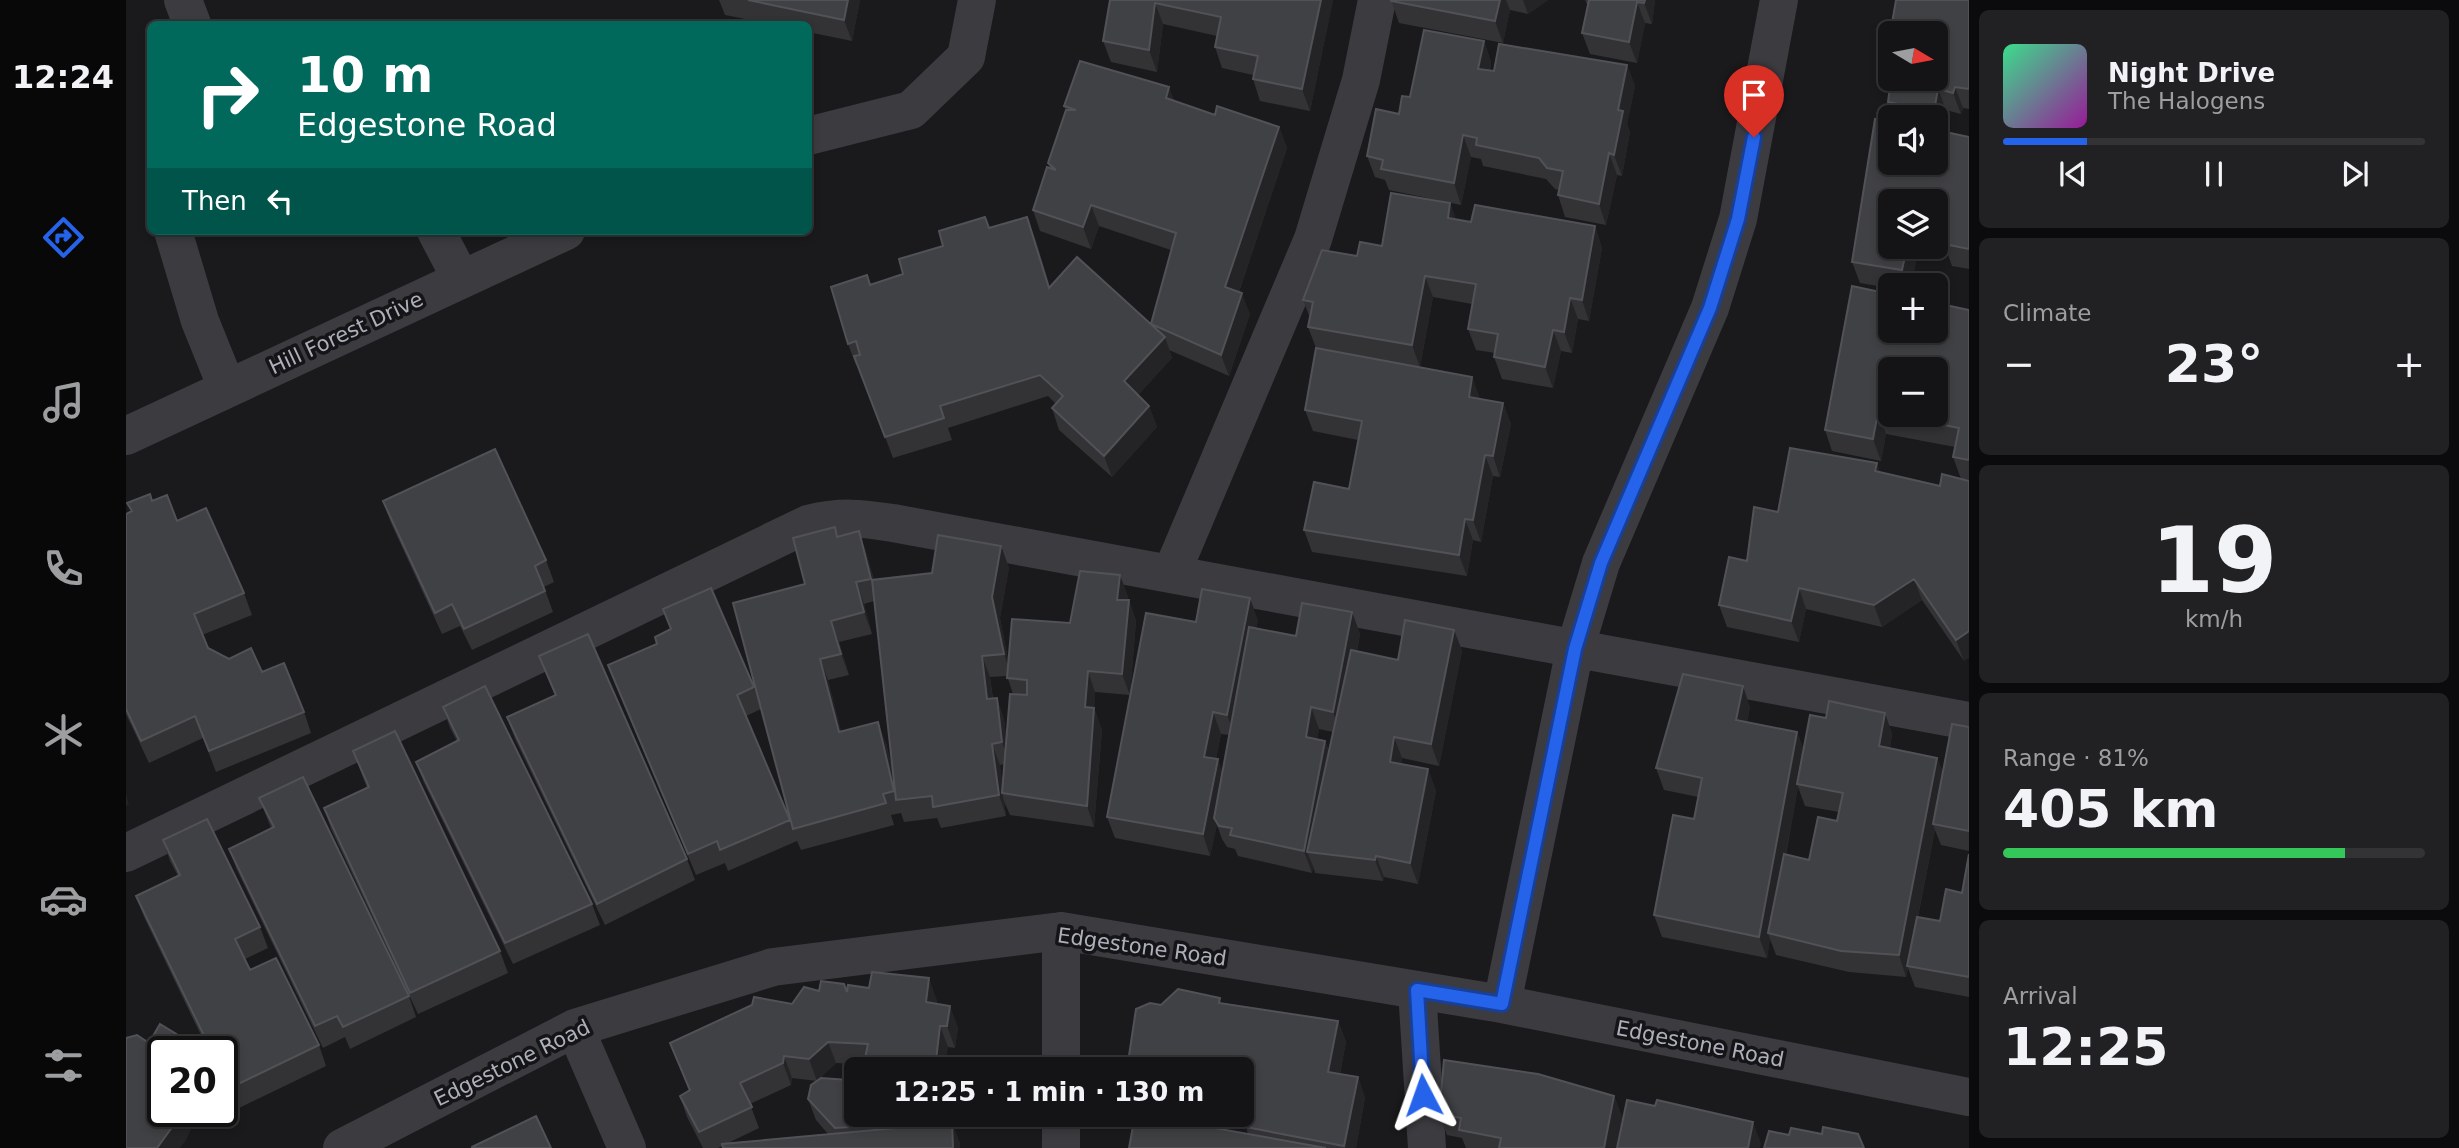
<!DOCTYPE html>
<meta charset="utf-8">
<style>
body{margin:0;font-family:"DejaVu Sans",sans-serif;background:#212022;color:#f1f3f6;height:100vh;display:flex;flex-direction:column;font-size:26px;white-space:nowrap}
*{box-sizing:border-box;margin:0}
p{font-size:23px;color:#9d9ea0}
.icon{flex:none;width:38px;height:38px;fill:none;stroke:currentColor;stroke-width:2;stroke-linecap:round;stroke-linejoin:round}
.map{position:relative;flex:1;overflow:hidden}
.drawer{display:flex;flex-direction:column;gap:10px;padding:10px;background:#0b0a0c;width:490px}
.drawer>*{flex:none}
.guide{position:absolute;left:21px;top:21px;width:665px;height:214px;border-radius:10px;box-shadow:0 4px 10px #0003,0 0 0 2px #333234;background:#00695c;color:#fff;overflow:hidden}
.needle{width:46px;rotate:100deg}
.tools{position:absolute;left:1752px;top:21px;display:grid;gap:14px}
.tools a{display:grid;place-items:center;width:70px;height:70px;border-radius:10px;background:#141315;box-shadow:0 4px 10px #0003,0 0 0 2px #333234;font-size:35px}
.speed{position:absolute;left:21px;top:1036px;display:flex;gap:14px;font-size:35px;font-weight:700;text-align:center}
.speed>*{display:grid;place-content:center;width:91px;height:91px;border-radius:50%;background:#141315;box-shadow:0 4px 10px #0003,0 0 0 2px #333234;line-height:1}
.speed .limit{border:4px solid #111;border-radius:10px;background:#fff;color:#111}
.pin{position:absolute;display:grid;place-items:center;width:60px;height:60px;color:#fff;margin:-72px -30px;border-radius:50% 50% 50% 0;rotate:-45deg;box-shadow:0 0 7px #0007}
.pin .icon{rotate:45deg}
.me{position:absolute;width:77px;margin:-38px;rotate:356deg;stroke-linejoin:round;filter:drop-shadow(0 0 5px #0008)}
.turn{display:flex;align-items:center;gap:24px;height:147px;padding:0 35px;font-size:32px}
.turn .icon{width:91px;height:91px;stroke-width:2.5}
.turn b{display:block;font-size:49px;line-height:60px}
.then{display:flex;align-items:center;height:66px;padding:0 35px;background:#0003;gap:14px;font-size:26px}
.big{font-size:52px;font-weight:800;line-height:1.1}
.drawer .card{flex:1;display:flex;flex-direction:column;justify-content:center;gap:10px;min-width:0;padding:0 24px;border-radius:10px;background:#212022}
.drawer .dial{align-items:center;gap:0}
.dial b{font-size:91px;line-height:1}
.song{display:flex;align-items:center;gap:21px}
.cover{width:84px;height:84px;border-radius:10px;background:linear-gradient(135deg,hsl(150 70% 55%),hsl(300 70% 35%))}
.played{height:7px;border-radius:4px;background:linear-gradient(90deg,#2563eb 20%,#333234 20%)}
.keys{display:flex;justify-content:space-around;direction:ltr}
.heat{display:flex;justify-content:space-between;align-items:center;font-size:38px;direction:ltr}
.charge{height:10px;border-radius:5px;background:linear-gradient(90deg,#34c759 81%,#333234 0)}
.trip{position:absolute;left:718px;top:1057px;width:410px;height:70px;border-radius:10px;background:#141315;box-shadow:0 4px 10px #0003,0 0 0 2px #333234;font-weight:800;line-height:70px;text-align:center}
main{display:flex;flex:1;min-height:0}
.tabs{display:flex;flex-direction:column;width:126px;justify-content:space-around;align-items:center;background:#080808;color:#9d9ea0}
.tabs .icon{width:49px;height:49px}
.tabs .active{color:#2563eb}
.tabs b{font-size:32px;color:#f1f3f6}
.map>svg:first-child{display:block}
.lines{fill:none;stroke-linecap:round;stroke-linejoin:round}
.minor{stroke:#3b3b40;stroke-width:38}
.wall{fill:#333336;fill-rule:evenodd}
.shaded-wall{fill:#242326}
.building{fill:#404144;stroke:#515257;stroke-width:2}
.route-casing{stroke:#184099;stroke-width:18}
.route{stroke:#2563eb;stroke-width:12}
.labels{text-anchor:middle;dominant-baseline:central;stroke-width:7;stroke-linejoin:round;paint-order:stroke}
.street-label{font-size:21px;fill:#adb0ba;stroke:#151417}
</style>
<main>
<nav class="tabs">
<b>12:24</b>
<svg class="icon active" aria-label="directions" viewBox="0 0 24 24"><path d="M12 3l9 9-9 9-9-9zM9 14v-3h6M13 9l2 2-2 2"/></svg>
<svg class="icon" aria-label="music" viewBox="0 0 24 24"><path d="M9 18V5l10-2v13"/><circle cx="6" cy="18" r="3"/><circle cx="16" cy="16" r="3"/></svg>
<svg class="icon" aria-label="phone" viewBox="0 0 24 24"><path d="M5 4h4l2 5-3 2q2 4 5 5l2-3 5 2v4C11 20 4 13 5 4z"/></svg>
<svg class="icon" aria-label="climate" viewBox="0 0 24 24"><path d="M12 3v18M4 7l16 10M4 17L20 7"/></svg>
<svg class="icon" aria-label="car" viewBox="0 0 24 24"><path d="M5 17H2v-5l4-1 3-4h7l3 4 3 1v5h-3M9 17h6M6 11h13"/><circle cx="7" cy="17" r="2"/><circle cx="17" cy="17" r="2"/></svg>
<svg class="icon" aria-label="filters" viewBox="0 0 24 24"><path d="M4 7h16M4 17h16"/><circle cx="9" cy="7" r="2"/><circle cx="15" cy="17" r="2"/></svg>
</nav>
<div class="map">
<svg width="1843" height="1148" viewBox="0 0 1843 1148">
<rect width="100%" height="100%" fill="#1a191c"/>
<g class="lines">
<path class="minor" d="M57,0L66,24
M682,136L785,110L840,57L851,0
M47,231L74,321L101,388
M310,231L335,279
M0,436L440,231
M1046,572L1187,239L1235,80L1251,0
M0,853L682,524C714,516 735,518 767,523C1126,586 1484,656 1843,721
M935,931V1069
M1291,990L1301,1148
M1376,1004L1449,649L1475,563L1584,308L1612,219L1653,0
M449,1028L501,1148
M935,1115V1148
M216,1148L449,1028L647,967L935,931L1376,1004L1843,1097"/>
</g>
<path class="wall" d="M593,0H734L726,41L682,32V24H645L599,15Z
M984,0H1207L1184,111L1134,101L1127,79V75L1096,68L1089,47L1091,36L1037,24L1031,72L985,62L977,41Z
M1265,0H1422L1402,14L1384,10L1377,43L1273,23Z
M1459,0H1529L1526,24L1519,23L1511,63L1464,54L1456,33L1462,7Z
M1843,0V109L1837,108L1835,114L1820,110L1816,132L1843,137V269L1826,266L1820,249L1811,247L1808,260L1791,257L1785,285H1764V288L1734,283L1726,262L1810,163V117H1768L1762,102L1810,33H1770L1766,23ZM1810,201V247H1764Z
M1358,41L1365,62L1364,71H1368L1501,65L1509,86L1501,124L1504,132L1496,176L1491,175L1480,225L1439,217L1432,195L1433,190L1429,189L1420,179L1357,166L1355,159L1345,157L1335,205L1263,190L1259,180L1249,177L1241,156L1284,97Z
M1043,87L1048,101L1089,115L1153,127L1161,148L1113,292L1124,314L1103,376L1043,350L1046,358L1012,395L1023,406L1031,427L986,477L933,430L926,408L930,404L922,396L822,428L826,440L767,458L732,365H730L722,344L741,275L745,284L777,274L817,246L863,228L909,238L924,287L1025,324L1045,250L973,226L965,249L914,231L907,210L924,168L922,163L940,111L938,106Z
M1324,203L1330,220L1345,222L1469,226L1476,248L1463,321L1452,319L1446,353L1435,351L1427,388L1376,379L1368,357L1369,353L1350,350L1342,329L1346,304L1307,297L1294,367L1198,350L1346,377L1354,399L1377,403L1385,424L1374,477L1367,476L1355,542L1347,540L1341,576L1186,552L1178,530L1223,489L1232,440L1187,431L1179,410L1190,348L1182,327L1184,318L1177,300L1231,256L1256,246Z
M1843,310V480L1835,479L1827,457L1829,447L1760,434L1755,461L1706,451L1699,430Z
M1754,473L1814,486L1838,661L1796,600L1756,627L1680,609L1673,642L1601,627L1593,605L1652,512Z
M27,501L51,521L118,593L126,615L76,635L82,648L103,659L136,672L178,712L185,733L90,772L77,738L23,763L0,714V514L5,512L1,503Z
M257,501L420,560L428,582L418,587L427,612L346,650L334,626L316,634L265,523Z
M709,527L712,536L733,531L740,552L748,580L806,573L875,546L883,568L874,618L882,660L944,623L1002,596L1001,600H1003L1010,621L1004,695L969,692L968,708L976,730L968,827L884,815L878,801L880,816L815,828L811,818L778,822L775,813L765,815L768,825L675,850L671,841L602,871L599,863L570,875L490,686L482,665L628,687L632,698L679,584ZM748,601L768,777L760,743L715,731L702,680L723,675L713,642L746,634L738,604ZM881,676L887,694L880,735L878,720L871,698H867L864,677ZM635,709L666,826L620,716ZM878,764L876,784L874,765Z
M1226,612L1234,634L1231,652L1272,660L1328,630L1336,651L1313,766L1276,758L1275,764L1302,769L1310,791L1292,884L1258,877L1257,881L1189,873L1187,866L1186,873L1112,856L1109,849L1101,847L1096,839L1091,825L1084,856L989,838L981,817L1070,622L1132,620L1130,628L1170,636ZM1193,729L1207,732L1203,751L1199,741L1191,739ZM1095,734L1103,735L1096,772L1090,759Z
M413,656L561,859L569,880L479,925L389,739L381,717L429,696Z
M317,707L466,904L474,925L387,964L298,783L290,762L331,741L324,728Z
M1624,707L1621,722L1671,732L1678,751L1700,718L1759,713L1766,734L1764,748L1811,758L1817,773L1843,727V851L1815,845L1809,830L1792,917L1814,921L1836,893L1843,854V997L1789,987L1782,968L1780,977L1723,972L1650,955L1644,939L1641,958L1536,937L1528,915L1568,819L1572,797L1538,790L1530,768ZM1672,787L1679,806L1713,812L1711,821L1683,860L1660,855Z
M227,751L374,951L382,973L292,1014L205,829L198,808L241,788Z
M133,798L283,996L290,1017L224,1049L219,1037L197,1048L111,870L103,849L145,828Z
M37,840L134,927L142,948L119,959L124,970L193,1045L200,1066L111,1109L96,1078V1052H83L18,917L10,896L52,876L44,861Z
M693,991H721L811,1000V1004L832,1027L829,1048L822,1047L730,1115H828L827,1125L834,1144V1148H597L596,1146L592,1148H577L561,1117L554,1096L563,1091L544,1043L666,1004ZM710,1063L726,1064L723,1080L682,1099L690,1120L702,1134L602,1143L633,1128L624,1104L665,1085L666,1078L691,1081Z
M1096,1004L1212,1021L1220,1042L1214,1074L1232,1077L1239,1098L1230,1148H1003L1008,1124L1004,1123L1001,1115H1064L1062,1123L1122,1134L1120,1127L1122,1117L1107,1115H1115V1069L1035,1005Z
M1488,1096L1496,1117L1490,1148H1340L1336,1138L1321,1135L1313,1114Z"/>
<path class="shaded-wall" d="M722,0H734L726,41L718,20Z
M1195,0H1207L1184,111L1176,89Z
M1374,0H1380L1384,10L1377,43L1369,21Z
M1397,0H1422L1402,14Z
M1519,0H1529L1526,24L1518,3Z
M1511,2L1519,23L1511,63L1503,42Z
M1029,3L1037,24L1031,72L1023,50Z
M1358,41L1365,62L1359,90L1352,69Z
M1501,65L1509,86L1501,124L1504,132L1496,176L1488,155L1492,110Z
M1043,87L1051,108L1040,98Z
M1829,87L1837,108L1835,114L1827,93Z
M1812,89L1820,110L1816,132L1808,111Z
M1153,127L1161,148L1107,309L1099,287Z
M1337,135L1345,157L1335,205L1328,183Z
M1483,153L1491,175L1480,225L1473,204Z
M1324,203L1332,225L1322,218Z
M965,205L973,226L965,249L957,227Z
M901,217L909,238L931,309L923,288Z
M1469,226L1476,248L1463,321L1456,300Z
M1810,244L1811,247L1808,260L1803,247H1810Z
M1781,247H1787L1791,257L1785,285H1781L1776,270Z
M1299,276L1307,297L1294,367L1286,345Z
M1116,293L1124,314L1103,376L1095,355Z
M1444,298L1452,319L1446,353L1438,332Z
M1427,330L1435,351L1427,388L1419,367Z
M1039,337L1046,358L1005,403L998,381Z
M1346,377L1354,399L1343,397Z
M1377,403L1385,424L1374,477L1367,456Z
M1023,406L1031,427L986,477L978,456Z
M1752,412L1760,434L1755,461L1747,439Z
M1359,455L1367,476L1355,542L1347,520Z
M1751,463L1758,484L1749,471Z
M1339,519L1347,540L1341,576L1333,555Z
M733,531L740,552L753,600L745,579Z
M875,546L883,568L874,618L885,675L878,654L866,597Z
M994,575L1002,596L999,621L991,600Z
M1788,579L1796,600L1756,627L1748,605Z
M730,582L738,604L746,634L738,612Z
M1673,588L1680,609L1673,642L1665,621Z
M1124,598L1132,620L1109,736L1101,715Z
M1003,600L1010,621L1004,695L996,674Z
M1226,612L1234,634L1215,733L1207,712Z
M705,621L713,642L723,675L715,654Z
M1328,630L1336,651L1313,766L1305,744Z
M1843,631V658L1838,661L1830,640Z
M856,656L864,677L869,720L861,699Z
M694,659L702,680L721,753L713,732Z
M962,671L969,692L968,714V708L976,730L968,827L961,806L959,707Z
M1617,686L1624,707L1617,741L1610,720Z
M871,698L878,720L884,764L876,742Z
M1185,707L1193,729L1188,758L1180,737Z
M1087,712L1095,734L1086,778L1078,757Z
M1759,713L1766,734L1761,767L1753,746Z
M752,722L760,743L773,800H772L768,791Z
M1671,732L1679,754L1671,784L1672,787L1645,934L1642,933L1644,939L1641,958L1633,937Z
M1268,737L1276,758L1271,783L1264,762Z
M1199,741L1207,762L1181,852L1187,866L1186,873L1178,851Z
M866,744L874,765L878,793H876L878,801L880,816L873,795Z
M1811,758L1819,779L1807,824L1809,830L1782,966H1781L1782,968L1780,977L1773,955Z
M1092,759L1100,781L1088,818L1091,825L1084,856L1077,834Z
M1302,769L1310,791L1292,884L1284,863Z
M0,794L3,804L0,806Z
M1250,856L1258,877L1257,881L1249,860Z
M803,978L811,1000L808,1024L800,1002Z
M824,1006L832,1027L829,1048L821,1026Z
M1212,1021L1220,1042L1210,1093L1202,1072Z
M814,1026L822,1047L819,1069H809Z
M702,1042L710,1063L691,1081L683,1059Z
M658,1056L666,1078L665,1085L657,1063Z
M1232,1077L1239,1098L1230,1148H1219Z
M1488,1096L1496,1117L1490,1148H1478Z
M56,1111H74L60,1140L54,1148H31Z
M818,1115H828L827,1125L834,1144V1148H827L817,1120Z
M1053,1115H1064L1060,1134Z
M1627,1122L1635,1143L1634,1148H1622Z"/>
<path class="building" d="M622,0H722L718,20Z
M984,0H1195L1176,89L1127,79L1132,56L1089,47L1095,17L1029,3L1023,50L977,41Z
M1265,0H1374L1369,21L1265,1Z
M1463,0H1519L1518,3L1511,2L1503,42L1456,33Z
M1770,0H1843V89L1829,87L1827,93L1812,89L1808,111L1762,102L1765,79H1810V33H1772L1773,24L1766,23Z
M1298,30L1358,41L1352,69L1368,71L1373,44L1501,65L1492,110L1497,111L1488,155L1483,153L1473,204L1432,195L1437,171L1421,168L1413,158L1350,145L1351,138L1337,135L1328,183L1255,169L1257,160L1241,156L1250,109L1273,114L1276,96L1284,97Z
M954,61L1043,87L1040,98L1089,115L1091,106L1153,127L1099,287L1116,293L1095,355L1025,324L1050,233L965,205L957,227L907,210L921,167L930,170L922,163L940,110H950L938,106Z
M1749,119L1764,122V163H1810V130L1843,137V249L1818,244L1821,229L1810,227V201H1764V247H1781L1776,270L1726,262Z
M1265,193L1324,203L1322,218L1345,222L1349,205L1469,226L1456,300L1444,298L1438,332L1427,330L1419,367L1368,357L1372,334L1342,329L1350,284L1299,276L1286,345L1182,327L1187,302L1177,300L1196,250L1231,256L1234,242L1256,246Z
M859,217L863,228L901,217L923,288L951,257L1039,337L998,381L1023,406L978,456L926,408L937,396L914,375L814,406L818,418L759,437L728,356L734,355L730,341L722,344L705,287L741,275L744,285L777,274L773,259L817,246L813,231Z
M1726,286L1764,294V331H1810V303L1843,310V460L1827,457L1833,428L1766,415H1810V369H1764V414L1752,412L1747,439L1699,430Z
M1190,348L1346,377L1343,397L1377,403L1367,456L1359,455L1347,520L1339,519L1333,555L1178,530L1188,482L1223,489L1236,421L1179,410Z
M1664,448L1751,463L1749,471L1814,486L1816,474L1843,481V631L1830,640L1788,579L1748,605L1673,588L1665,621L1593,605L1603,557L1621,561L1628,507L1652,512Z
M369,449L420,560L409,566L419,591L338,629L326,604L309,613L257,501Z
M24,494L26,501L41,495L51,521L80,508L118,593L68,614L82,648L103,659L125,648L136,672L158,663L178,712L83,751L69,716L15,741L0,709V514L6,511L1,503Z
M709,527L711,537L733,531L745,579L730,582L738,612L705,621L715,654L694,659L713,732L752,722L768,791L757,794L760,803L667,829L607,603L679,584L667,538Z
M812,535L875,546L866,597L878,654L856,656L861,699L871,698L876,742L866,744L873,795L807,807L806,796L770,800L746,580L806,573Z
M954,571L994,575L991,600H1003L996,674L962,671L959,707L968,708L961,806L876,793L884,694L901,695V680L881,678L886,619L944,623Z
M585,588L628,687L611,695L664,820L594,850L591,841L562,854L482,665L531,644L529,637L545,629L537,609Z
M1076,589L1124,598L1101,715L1087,712L1078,757L1092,759L1077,834L981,817L1020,613L1070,622Z
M1176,603L1226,612L1207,712L1185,707L1180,737L1199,741L1178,851L1104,835L1106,828L1093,826L1088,818L1123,627L1170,636Z
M1279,620L1328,630L1305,744L1268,737L1264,762L1302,769L1284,863L1250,856L1249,860L1181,852L1225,650L1272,660Z
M462,634L561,859L471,904L381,717L430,695L413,656Z
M1557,674L1617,686L1610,720L1671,732L1633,937L1528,915L1547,815L1568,819L1576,778L1530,768Z
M359,686L466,904L379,943L290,762L333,740L317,707Z
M1703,701L1759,713L1753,746L1811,758L1773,955L1715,951L1642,933L1658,854L1683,860L1692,817L1711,821L1717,793L1671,784L1684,715L1700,718Z
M1826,724L1843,727V831L1807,824Z
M269,731L374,951L284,993L198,808L243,787L227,751Z
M177,777L283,996L217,1027L211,1016L189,1026L103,849L148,827L133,798Z
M81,819L134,927L109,939L124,970L150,958L193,1045L104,1088L96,1073V1052H86L10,896L54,875L37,840Z
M1843,854V977L1781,966L1791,917L1814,921L1820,889L1836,893Z
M746,972L803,978L800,1002L824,1006L821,1026H814L809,1069H730V1115H818L817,1120L790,1117V1123L709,1128L682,1099L685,1085L695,1078L723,1080L726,1061L738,1063L742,1044L702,1042L683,1059L658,1056L657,1063L614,1083L626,1107L573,1132L554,1096L564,1090L544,1043L626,1005L628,997L666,1004L678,987L693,991L695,981L718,984L721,992L722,985L743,988Z
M1052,989L1094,998L1093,1003L1212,1021L1202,1072L1232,1077L1218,1146L1120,1127L1126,1098L1115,1096V1069H1001L1010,1009L1024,1003L1035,1005Z
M34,1024L80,1052H37V1111H56L52,1119L31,1148H0V1038L11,1035L23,1043Z
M1318,1060L1412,1074L1488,1096L1478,1148H1373L1375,1138L1333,1130L1335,1118L1313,1114Z
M1501,1100L1529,1106L1531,1100L1627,1122L1622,1148H1491Z
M1009,1115H1016L1200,1148H1003Z
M410,1116L425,1148H346V1147Z
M826,1123L827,1148H597L596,1144Z
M1697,1127L1732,1134L1738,1148H1638L1643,1131L1663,1135L1665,1128L1696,1134Z"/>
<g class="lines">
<defs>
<path id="route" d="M1297,1095L1291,990L1376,1004L1449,649L1475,563L1584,308L1612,219L1628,137"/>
</defs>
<use href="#route" class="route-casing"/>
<use href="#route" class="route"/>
</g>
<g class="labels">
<g class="street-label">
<text transform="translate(220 333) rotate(-25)">Hill Forest Drive</text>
<text transform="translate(1016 947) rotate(8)">Edgestone Road</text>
<text transform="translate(1574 1044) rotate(11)">Edgestone Road</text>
<text transform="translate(386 1063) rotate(-26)">Edgestone Road</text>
</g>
</g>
</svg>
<div class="tools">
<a><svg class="needle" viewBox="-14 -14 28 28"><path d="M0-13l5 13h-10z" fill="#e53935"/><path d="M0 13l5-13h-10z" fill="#9d9ea0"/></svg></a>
<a><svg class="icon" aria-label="sound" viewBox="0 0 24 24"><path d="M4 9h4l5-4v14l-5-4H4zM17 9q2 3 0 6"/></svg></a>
<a><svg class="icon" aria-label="layers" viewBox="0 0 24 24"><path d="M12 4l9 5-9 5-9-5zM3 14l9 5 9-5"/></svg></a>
<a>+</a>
<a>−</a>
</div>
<div class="speed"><div class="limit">20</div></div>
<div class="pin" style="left:1628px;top:137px;background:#d93025"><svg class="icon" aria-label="arrive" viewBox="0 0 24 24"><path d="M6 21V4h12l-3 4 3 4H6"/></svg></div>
<svg class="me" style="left:1297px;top:1095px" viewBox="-20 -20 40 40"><path d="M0-17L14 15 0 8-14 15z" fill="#2563eb" stroke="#fff" stroke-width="4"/></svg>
<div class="trip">12:25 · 1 min · 130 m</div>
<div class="guide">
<div class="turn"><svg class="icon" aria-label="right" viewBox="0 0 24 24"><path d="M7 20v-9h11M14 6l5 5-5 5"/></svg><div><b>10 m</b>Edgestone Road</div></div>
<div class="then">Then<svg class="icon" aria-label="left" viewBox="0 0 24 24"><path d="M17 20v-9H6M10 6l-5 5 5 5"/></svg></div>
</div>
</div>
<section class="drawer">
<div class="card">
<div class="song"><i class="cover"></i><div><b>Night Drive</b><p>The Halogens</p></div></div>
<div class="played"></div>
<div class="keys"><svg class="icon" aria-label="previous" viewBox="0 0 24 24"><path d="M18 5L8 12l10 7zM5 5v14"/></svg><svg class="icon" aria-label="pause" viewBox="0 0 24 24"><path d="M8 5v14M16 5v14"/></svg><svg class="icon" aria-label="next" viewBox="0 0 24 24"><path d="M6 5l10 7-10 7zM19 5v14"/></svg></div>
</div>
<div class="card"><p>Climate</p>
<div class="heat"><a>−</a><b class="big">23°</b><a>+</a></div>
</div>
<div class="card dial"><b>19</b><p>km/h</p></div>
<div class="card"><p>Range · 81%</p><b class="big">405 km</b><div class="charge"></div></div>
<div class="card"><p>Arrival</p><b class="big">12:25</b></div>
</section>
</main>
